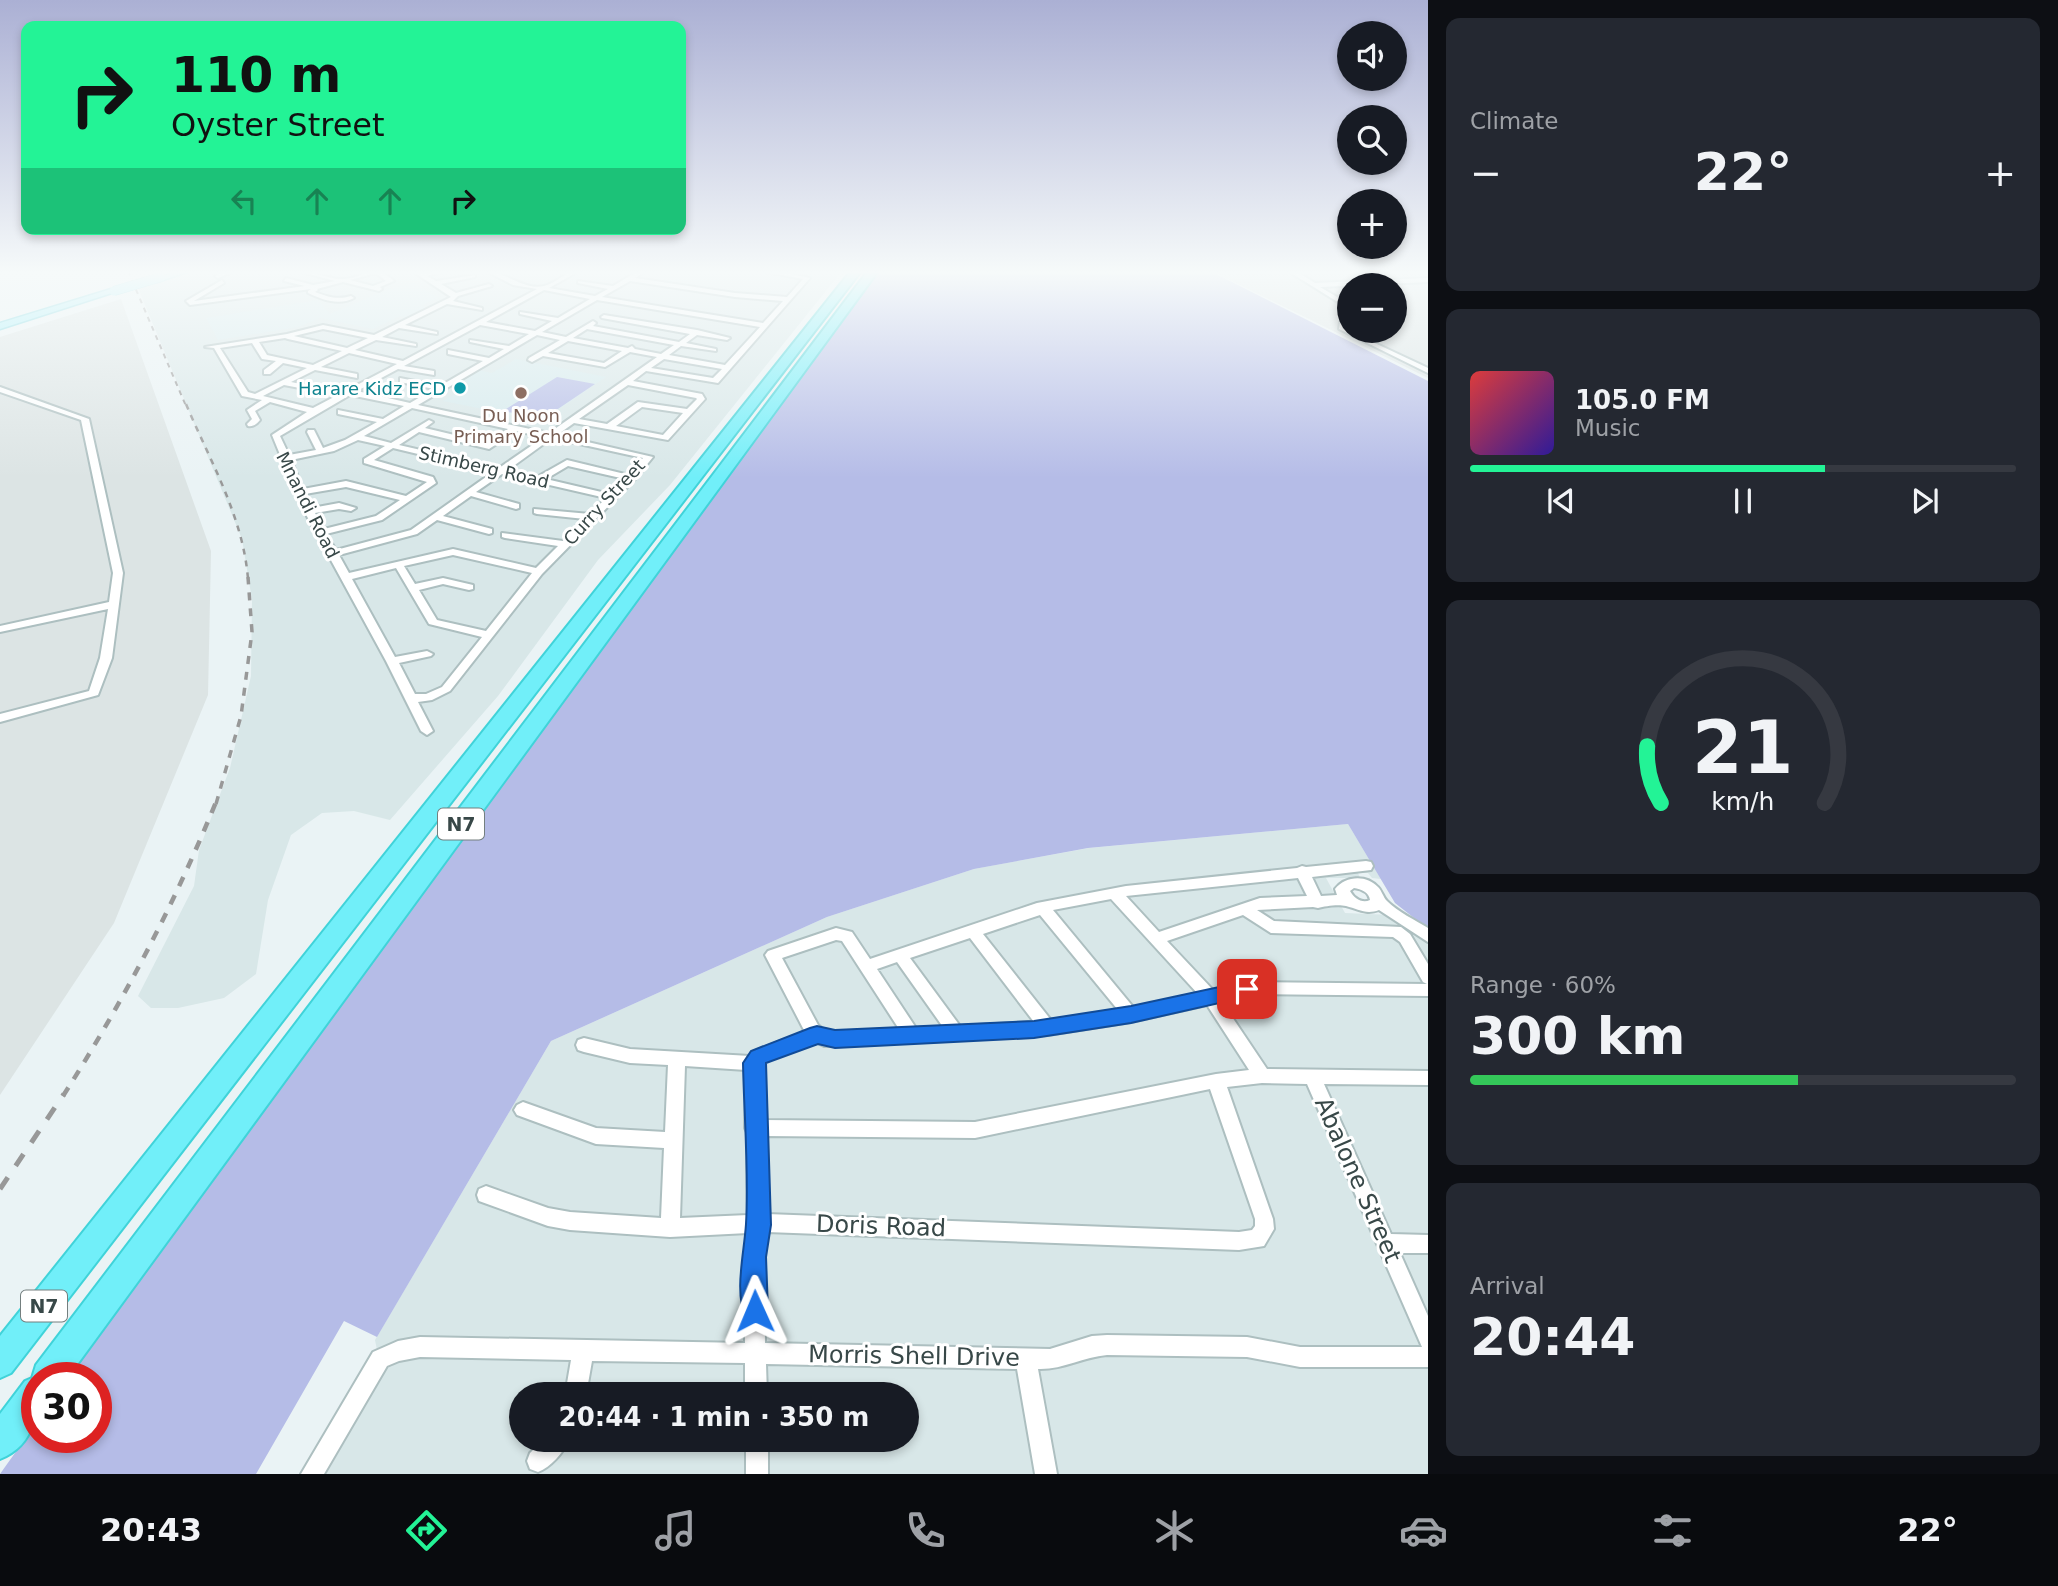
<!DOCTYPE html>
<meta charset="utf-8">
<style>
body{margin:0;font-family:"DejaVu Sans",sans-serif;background:#242831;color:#f1f3f6;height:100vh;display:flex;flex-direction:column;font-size:26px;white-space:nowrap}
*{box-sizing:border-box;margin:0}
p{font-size:23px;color:#9ea1a6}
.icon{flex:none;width:38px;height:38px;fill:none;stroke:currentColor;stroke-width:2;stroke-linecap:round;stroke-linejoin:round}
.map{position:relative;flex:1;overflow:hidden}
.details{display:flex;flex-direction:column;gap:18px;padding:18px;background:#0d0f14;width:630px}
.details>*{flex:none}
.top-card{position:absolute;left:21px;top:21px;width:665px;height:214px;border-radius:14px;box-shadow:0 4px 10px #0003;background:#23f396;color:#111;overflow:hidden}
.fabs{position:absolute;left:1337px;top:21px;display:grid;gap:14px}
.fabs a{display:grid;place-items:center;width:70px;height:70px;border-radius:50%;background:#171b24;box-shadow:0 4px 10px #0003;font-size:35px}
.speed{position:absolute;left:21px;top:1362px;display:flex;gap:14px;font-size:35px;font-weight:700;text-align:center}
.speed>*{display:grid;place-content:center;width:91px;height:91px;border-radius:50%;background:#171b24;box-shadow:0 4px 10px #0003;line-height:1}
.speed .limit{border:10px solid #d22;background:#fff;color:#111}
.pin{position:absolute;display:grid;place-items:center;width:60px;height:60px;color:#fff;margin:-30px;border-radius:14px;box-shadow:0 4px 10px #0006}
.me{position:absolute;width:77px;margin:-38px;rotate:359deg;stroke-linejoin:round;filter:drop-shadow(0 0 5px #0008)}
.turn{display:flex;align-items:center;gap:24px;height:147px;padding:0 35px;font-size:32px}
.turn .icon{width:91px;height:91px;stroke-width:2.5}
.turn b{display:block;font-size:49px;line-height:60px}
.lanes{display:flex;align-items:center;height:66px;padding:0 35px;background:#0003;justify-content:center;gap:35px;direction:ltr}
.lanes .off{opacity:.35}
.big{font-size:52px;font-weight:800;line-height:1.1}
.details .widget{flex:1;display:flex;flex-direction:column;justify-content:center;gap:10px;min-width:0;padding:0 24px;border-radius:14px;background:#242831}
.details .dial{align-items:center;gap:0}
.dial svg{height:182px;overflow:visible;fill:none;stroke:#363941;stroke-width:7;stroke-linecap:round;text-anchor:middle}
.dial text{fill:#f1f3f6;stroke:none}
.song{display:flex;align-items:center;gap:21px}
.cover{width:84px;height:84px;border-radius:10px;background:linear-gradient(135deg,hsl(0 70% 55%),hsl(250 70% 35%))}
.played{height:7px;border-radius:4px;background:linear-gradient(90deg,#23f396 65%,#363941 65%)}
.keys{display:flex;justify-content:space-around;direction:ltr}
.heat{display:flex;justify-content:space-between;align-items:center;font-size:38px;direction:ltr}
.charge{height:10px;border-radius:5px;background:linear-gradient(90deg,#34c759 60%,#363941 0)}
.trip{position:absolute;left:509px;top:1382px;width:410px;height:70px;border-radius:35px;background:#171b24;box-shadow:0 4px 10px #0003;font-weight:800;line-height:70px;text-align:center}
.dock{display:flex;height:112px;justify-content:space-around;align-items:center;background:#090b0e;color:#9ea1a6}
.dock .icon{width:49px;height:49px}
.dock .selected{color:#23f396}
.dock b{font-size:32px;color:#f1f3f6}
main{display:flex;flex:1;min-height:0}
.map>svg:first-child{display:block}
.residential{fill:#d8e7e8;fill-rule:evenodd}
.industrial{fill:#dce4e4;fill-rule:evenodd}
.education{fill:#d5eaed}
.green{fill:#b5bce7}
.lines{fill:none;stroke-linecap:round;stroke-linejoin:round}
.minor-casing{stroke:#adbfc0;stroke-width:4}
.major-casing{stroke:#6cd4e0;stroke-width:3}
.highway-casing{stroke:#40d3d9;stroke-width:4}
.minor{fill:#fff;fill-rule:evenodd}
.major{fill:#9df0fb;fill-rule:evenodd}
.highway{fill:#71eff9;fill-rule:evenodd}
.rail-far4{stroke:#989898;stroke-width:2;stroke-dasharray:5 5;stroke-linecap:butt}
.rail-far3{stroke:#989898;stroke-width:2.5;stroke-dasharray:6 6;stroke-linecap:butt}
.rail-far2{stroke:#989898;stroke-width:3.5;stroke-dasharray:8 8;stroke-linecap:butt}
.rail-far1{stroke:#989898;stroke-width:4.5;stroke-dasharray:10 10;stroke-linecap:butt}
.rail{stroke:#989898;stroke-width:5;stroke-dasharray:14 14;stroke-linecap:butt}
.major-bridge-casing{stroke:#6cd4e0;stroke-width:10;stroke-linecap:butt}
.major-bridge{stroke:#9df0fb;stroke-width:9}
.route{fill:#1a73e8;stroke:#114b97;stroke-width:2}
.culture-dot{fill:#0f9aa8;stroke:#fff;stroke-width:2.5}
.education-dot{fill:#8d6e63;stroke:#fff;stroke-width:2.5}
.labels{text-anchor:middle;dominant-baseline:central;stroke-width:6;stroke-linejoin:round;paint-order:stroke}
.far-culture-label{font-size:18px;fill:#0d838f;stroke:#fff;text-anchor:end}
.far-education-label{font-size:18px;fill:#785e54;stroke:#fff}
.far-street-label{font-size:18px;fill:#384848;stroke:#fff}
.shield{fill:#fff;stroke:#747f7f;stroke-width:2}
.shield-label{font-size:19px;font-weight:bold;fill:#384848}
.near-street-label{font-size:24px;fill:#384848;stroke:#fff}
</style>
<main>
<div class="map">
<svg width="1428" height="1474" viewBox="0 0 1428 1474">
<rect width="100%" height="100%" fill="#eaf3f5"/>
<path class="residential" d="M193,271H842L670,485L598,560L498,696L390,820L354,811L322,813L291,835L268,900L256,974L224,998L178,1008H151L138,996L194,886L199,850L230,768L251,676L252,600L242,539L138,288Z
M1348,824L1381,879L1372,878L1368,873H1358L1360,878H1326L1345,913L1392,915L1428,944V1474H326L382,1375L375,1340L551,1041L827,917L974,869L1089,848ZM522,1395H906V1440H522Z"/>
<path class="industrial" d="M1212,271H1428V378L1301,315ZM1349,285H1395V331H1349Z
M121,299L211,551L208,695L114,923L0,1095V337Z"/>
<path class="education" d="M414,282L438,298L420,306L430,308L410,318L400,316L373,329L320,318L298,327L218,340L206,318L318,300L330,314L386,290Z
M516,359L606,377L542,421L443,401L471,385L458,382L478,370L492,373Z"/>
<path class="green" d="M879,271H1210L1428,381V929L1395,903L1348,824L1088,848L974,869L827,917L551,1041L377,1337L344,1321L256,1474H0L37,1422V1437H96V1377H69Z
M557,377L595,384L543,419L503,411Z"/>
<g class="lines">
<defs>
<path id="minor" d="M226,271H235L218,278L215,276Z
M298,271C313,271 328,279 342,279C366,279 370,260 394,281L380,287L382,289L379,291L343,282L317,289L318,290L315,292C328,297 338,300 351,296L354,298C339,306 323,300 308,293V291L311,289L190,305L186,301L222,280L224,283L194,301L305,286L284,281L286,278L313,285L335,281ZM376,273L386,281L373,286L350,280Z
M412,271L423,273L446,271L427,276L436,281L475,275V277L441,284L456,293L489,284L492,286L458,296L453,301L482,308V310L447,304L405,325L437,332V334L399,328L382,337L416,344V346L376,340L355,350L403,361L537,289L513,285L486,271C504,271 525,291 544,286C557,283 565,271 579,271L549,288L595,296L608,289L578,283V281L613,286L638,271H646L635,278L735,293L787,297L803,279L761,271H776L810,278L718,383L646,371L633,381L702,394L705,399L668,440L574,423L557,435L653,457L636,478L542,574L450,691L432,700L418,702L433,731L427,735L421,731L386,661L297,498L283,461L280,459L281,457L272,435L307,412L270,402L255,411L260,420C257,424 253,427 248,426L247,424L252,419L247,410L262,400L242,396L214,348L205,347L287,334L323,325L374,335L451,297ZM630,281L735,297L783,301L763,323L602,297ZM544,290L590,299L558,318L520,312V314L552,321L535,331L486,322ZM597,300L760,327L725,365L669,355L681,346L716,351V349L686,343L697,335L727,340L730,338L697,330L604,315L601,317L602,318L690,334L679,342L593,326L596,323L593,321L566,337L542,332ZM480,325L529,334L509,346L470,340V342L504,349L489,358L448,350V354L483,361L440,386L400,378V382L434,389L410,403L357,391L398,369L434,375V371L404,366ZM323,329L368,338L347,348L294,336ZM587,329L674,345L661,354L635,349L632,346L628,348L573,338ZM537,335L560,340L529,358L528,360L532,362L543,356L605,367L630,352L657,357L549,433L418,405ZM285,338L288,339L342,351L313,365L267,355L259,342ZM568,341L622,351L604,363L548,353ZM252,343L262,359L276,361L264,370V374H270L283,363L307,368L255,394L248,392L220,348ZM349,353L397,364L313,408L263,396L284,385L326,393V389L291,382L315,370L357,378V374L321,367ZM664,359L722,369L713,378L651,368ZM628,385L696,398L697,399L687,409L638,402L607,424L579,419ZM350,395L404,406L383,419L338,410V414L377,422L345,440L323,448L314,430H308L307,432L316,450L289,455L280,436ZM642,407L683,413L663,435L616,426ZM412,408L508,429L488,443L425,428L433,422L429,420L391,443L364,436ZM516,431L544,437L499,468L399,445L419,432L489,449ZM552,438L643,458L629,475L567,460L537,477L508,470ZM358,440L385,446L364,459V463L427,482L406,496L346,481L303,489L291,460L334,451ZM393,448L493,472L411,530L336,550L326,534L382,520L436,483L433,477L374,460ZM568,466L625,479L610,494L546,479ZM502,474L606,498L590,514L534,509V513L537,514L585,519L563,541L502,533V537L505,538L558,546L536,568L453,549L349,573L339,555L417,534L437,520L489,534L492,533V529L443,516L471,496L516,509L519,508V504L476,492ZM346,487L400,500L376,516L324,529L315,513L339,509L351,511L356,508L339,503L312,508L305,494ZM453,555L532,573L486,631L437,620L419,590L443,584L469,590L473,589V585L443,578L415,584L404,566ZM396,568L429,624L482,637L442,687L426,694H415L399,663L431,656L433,654L427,651L395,657L352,579Z
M1288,271H1296L1315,283L1428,278V282L1320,287L1349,304V309Z
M1349,317V322L1345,324V327L1349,331L1428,368V373L1339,329L1340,322Z
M0,387L89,419L123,573L112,658L98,695L0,722V714L89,691L100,658L108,609L0,632V626L109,602L113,573L81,420L0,392Z
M1366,861L1371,862L1373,866L1371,870L1312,877L1321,896L1337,895L1335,889C1345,876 1366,874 1378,887C1382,891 1383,897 1387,901C1398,912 1415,920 1428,928V942L1379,910C1366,915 1358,909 1346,906C1338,904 1325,906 1318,908L1313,907L1257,910L1274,921L1401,927L1410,934L1428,964V996L1258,994L1222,1002L1267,1069L1428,1071V1085L1324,1084L1391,1234L1428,1235V1253H1400L1428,1316V1367H1300L1247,1357L1107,1355C1083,1357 1062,1370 1038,1369L1057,1474H1035L1017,1369L766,1364L767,1395H745V1363L592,1361L586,1395H565L571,1360L420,1357L399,1361L387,1366L324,1474H301L373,1352L398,1341L420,1337L745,1343L744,1257L748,1233L670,1237L570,1230L548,1226L479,1201L477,1195L479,1189L486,1186L548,1208L570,1212L661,1218L664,1148L596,1144L517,1115L514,1110L517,1105L523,1102L596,1128L665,1132L668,1065L630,1063L584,1052L578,1050L576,1045L578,1040L584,1038L630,1049L750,1056L752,1052L805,1032L765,955L768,951L836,928L852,932L870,959L1037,903L1126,886L1297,868L1302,866L1306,867ZM1298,878L1307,896L1260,898L1159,932L1126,896ZM1354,888C1361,889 1369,892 1370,900C1362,904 1354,898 1350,891ZM1111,899L1198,994L1134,1008L1053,910ZM1040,915L1118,1010L1051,1020L983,934ZM1243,915L1271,933L1393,937L1400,942L1423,982L1427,984L1258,982L1214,991L1167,941ZM970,938L1034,1022L960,1026L910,958ZM836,940L842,941L899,1029L827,1032L818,1025L782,958ZM897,962L943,1027L916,1028L877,969ZM1207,1005L1249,1070L1216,1074L975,1122L764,1120V1062L816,1042L824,1046H835L1048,1035L1131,1022ZM685,1066L746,1070L745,1128L747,1132L748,1215L680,1218ZM1262,1083L1307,1084L1422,1347H1300L1247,1337L1107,1335L1092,1336L1050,1349L765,1343L764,1257L767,1232L1239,1250L1264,1246L1274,1229L1273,1219L1227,1087ZM1210,1089L1255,1219V1226L1252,1230L1239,1232L767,1214L765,1136L975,1138Z
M543,1440H569C563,1453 551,1467 538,1472L530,1469L527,1461L530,1453Z
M746,1440H768V1474H746Z"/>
<path id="major" d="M177,271H190L157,282L153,280Z
M111,289L118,291L0,329V323Z"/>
<path id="highway" d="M851,271H861L11,1373L0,1378V1336Z
M868,271H878L68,1377H37C37,1411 37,1444 0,1459V1414L25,1381L32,1378L36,1365Z"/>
</defs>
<use href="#minor" class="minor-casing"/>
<use href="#major" class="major-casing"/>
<use href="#highway" class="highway-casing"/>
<use href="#minor" class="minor"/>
<use href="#major" class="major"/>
<use href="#highway" class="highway"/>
<path class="rail-far4" d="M128,271L186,406"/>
<path class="rail-far3" d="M186,404C210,461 243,516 248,579"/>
<path class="rail-far2" d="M216,804L241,716L252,632L248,577"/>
<path class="rail-far1" d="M63,1096C123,1002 174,905 216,802"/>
<path class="rail" d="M0,1189L64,1094"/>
<defs>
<path id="major-bridge" d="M114,291L161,277"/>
</defs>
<use href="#major-bridge" class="major-bridge-casing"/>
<use href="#major-bridge" class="major-bridge"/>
</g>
<linearGradient id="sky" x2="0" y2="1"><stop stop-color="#abb0d4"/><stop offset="0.57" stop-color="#f6fafa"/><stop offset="1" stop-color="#f6fafa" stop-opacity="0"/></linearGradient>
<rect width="1428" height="478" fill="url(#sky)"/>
<path class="route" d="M1247,981L1255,984L1258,989L1255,995L1131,1023L1034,1038L835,1048L818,1044L766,1063L771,1225L766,1257L768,1311L764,1320L755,1324L746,1320C734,1291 744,1255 746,1224C749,1171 744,1116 743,1063L751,1051L810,1028L817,1026L835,1030L1034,1021L1131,1006Z"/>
<circle class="culture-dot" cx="460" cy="388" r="7"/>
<circle class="education-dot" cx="521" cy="393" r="7"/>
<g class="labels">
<g class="far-culture-label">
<text x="446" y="388">Harare Kidz ECD</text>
</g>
<g class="far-education-label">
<text x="521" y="415">Du Noon<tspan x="521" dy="21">Primary School</tspan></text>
</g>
<g class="far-street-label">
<text transform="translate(484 467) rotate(13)">Stimberg Road</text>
<text transform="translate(604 502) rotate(-47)">Curry Street</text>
<text transform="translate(308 505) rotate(63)">Mnandi Road</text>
</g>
<g class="shield">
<rect x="438" y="808.5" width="46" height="31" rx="5"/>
<rect x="21" y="1290.5" width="46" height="31" rx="5"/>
</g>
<g class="shield-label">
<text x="461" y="824">N7</text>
<text x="44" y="1306">N7</text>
</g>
<g class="near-street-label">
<text transform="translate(1358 1180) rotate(66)">Abalone Street</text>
<text transform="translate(881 1226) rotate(2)">Doris Road</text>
<text transform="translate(914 1356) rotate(1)">Morris Shell Drive</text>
</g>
</g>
</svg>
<div class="fabs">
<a><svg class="icon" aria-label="sound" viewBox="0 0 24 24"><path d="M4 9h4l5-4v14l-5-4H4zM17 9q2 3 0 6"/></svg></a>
<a><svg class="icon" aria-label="search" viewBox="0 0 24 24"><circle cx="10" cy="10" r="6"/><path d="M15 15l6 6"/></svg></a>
<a>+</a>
<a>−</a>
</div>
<div class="speed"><div class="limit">30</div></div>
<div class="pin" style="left:1247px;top:989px;background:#d93025"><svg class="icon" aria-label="arrive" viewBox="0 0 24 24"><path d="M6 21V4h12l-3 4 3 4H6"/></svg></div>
<svg class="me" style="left:755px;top:1311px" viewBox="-20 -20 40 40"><path d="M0-17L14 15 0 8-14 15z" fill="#1a73e8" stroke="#fff" stroke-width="4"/></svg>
<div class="trip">20:44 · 1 min · 350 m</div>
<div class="top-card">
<div class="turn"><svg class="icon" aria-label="right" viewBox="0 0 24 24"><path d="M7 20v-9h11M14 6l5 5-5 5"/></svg><div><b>110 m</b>Oyster Street</div></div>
<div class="lanes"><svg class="icon off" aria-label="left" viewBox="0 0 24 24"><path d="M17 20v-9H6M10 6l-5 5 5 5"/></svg><svg class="icon off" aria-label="ahead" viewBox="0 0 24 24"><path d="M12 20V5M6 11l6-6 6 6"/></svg><svg class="icon off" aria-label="ahead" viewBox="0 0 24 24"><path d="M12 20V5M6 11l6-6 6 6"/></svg><svg class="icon" aria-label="right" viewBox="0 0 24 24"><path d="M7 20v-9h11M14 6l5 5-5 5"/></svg></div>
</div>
</div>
<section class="details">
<div class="widget"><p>Climate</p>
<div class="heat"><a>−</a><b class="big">22°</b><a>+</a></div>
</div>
<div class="widget">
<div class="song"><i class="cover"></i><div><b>105.0 FM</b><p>Music</p></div></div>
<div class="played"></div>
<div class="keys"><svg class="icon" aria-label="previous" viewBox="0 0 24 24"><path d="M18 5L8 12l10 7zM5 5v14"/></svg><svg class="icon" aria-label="pause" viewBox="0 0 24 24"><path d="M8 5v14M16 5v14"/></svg><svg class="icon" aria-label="next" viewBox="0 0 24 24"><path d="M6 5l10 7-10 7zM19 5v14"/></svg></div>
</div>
<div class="widget dial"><svg viewBox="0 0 100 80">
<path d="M14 69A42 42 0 1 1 86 69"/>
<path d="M14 69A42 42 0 0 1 8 44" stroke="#23f396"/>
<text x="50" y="56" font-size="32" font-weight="700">21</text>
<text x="50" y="72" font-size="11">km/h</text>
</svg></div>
<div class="widget"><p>Range · 60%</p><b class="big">300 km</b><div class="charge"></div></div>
<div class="widget"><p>Arrival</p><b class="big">20:44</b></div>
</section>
</main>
<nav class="dock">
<b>20:43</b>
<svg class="icon selected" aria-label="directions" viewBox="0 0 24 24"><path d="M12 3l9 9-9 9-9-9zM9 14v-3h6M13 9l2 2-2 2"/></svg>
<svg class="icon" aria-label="music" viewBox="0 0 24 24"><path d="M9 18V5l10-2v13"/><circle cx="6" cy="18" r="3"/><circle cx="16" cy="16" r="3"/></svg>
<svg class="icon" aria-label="phone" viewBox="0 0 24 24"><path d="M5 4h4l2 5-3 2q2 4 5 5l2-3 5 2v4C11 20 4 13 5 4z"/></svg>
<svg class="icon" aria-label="climate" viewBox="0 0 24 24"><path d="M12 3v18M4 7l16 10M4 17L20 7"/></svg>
<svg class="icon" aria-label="car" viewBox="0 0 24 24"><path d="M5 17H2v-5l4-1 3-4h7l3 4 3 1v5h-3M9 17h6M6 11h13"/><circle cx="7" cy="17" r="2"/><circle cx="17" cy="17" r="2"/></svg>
<svg class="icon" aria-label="filters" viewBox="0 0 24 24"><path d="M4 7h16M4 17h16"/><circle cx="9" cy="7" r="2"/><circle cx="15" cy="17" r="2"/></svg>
<b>22°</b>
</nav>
